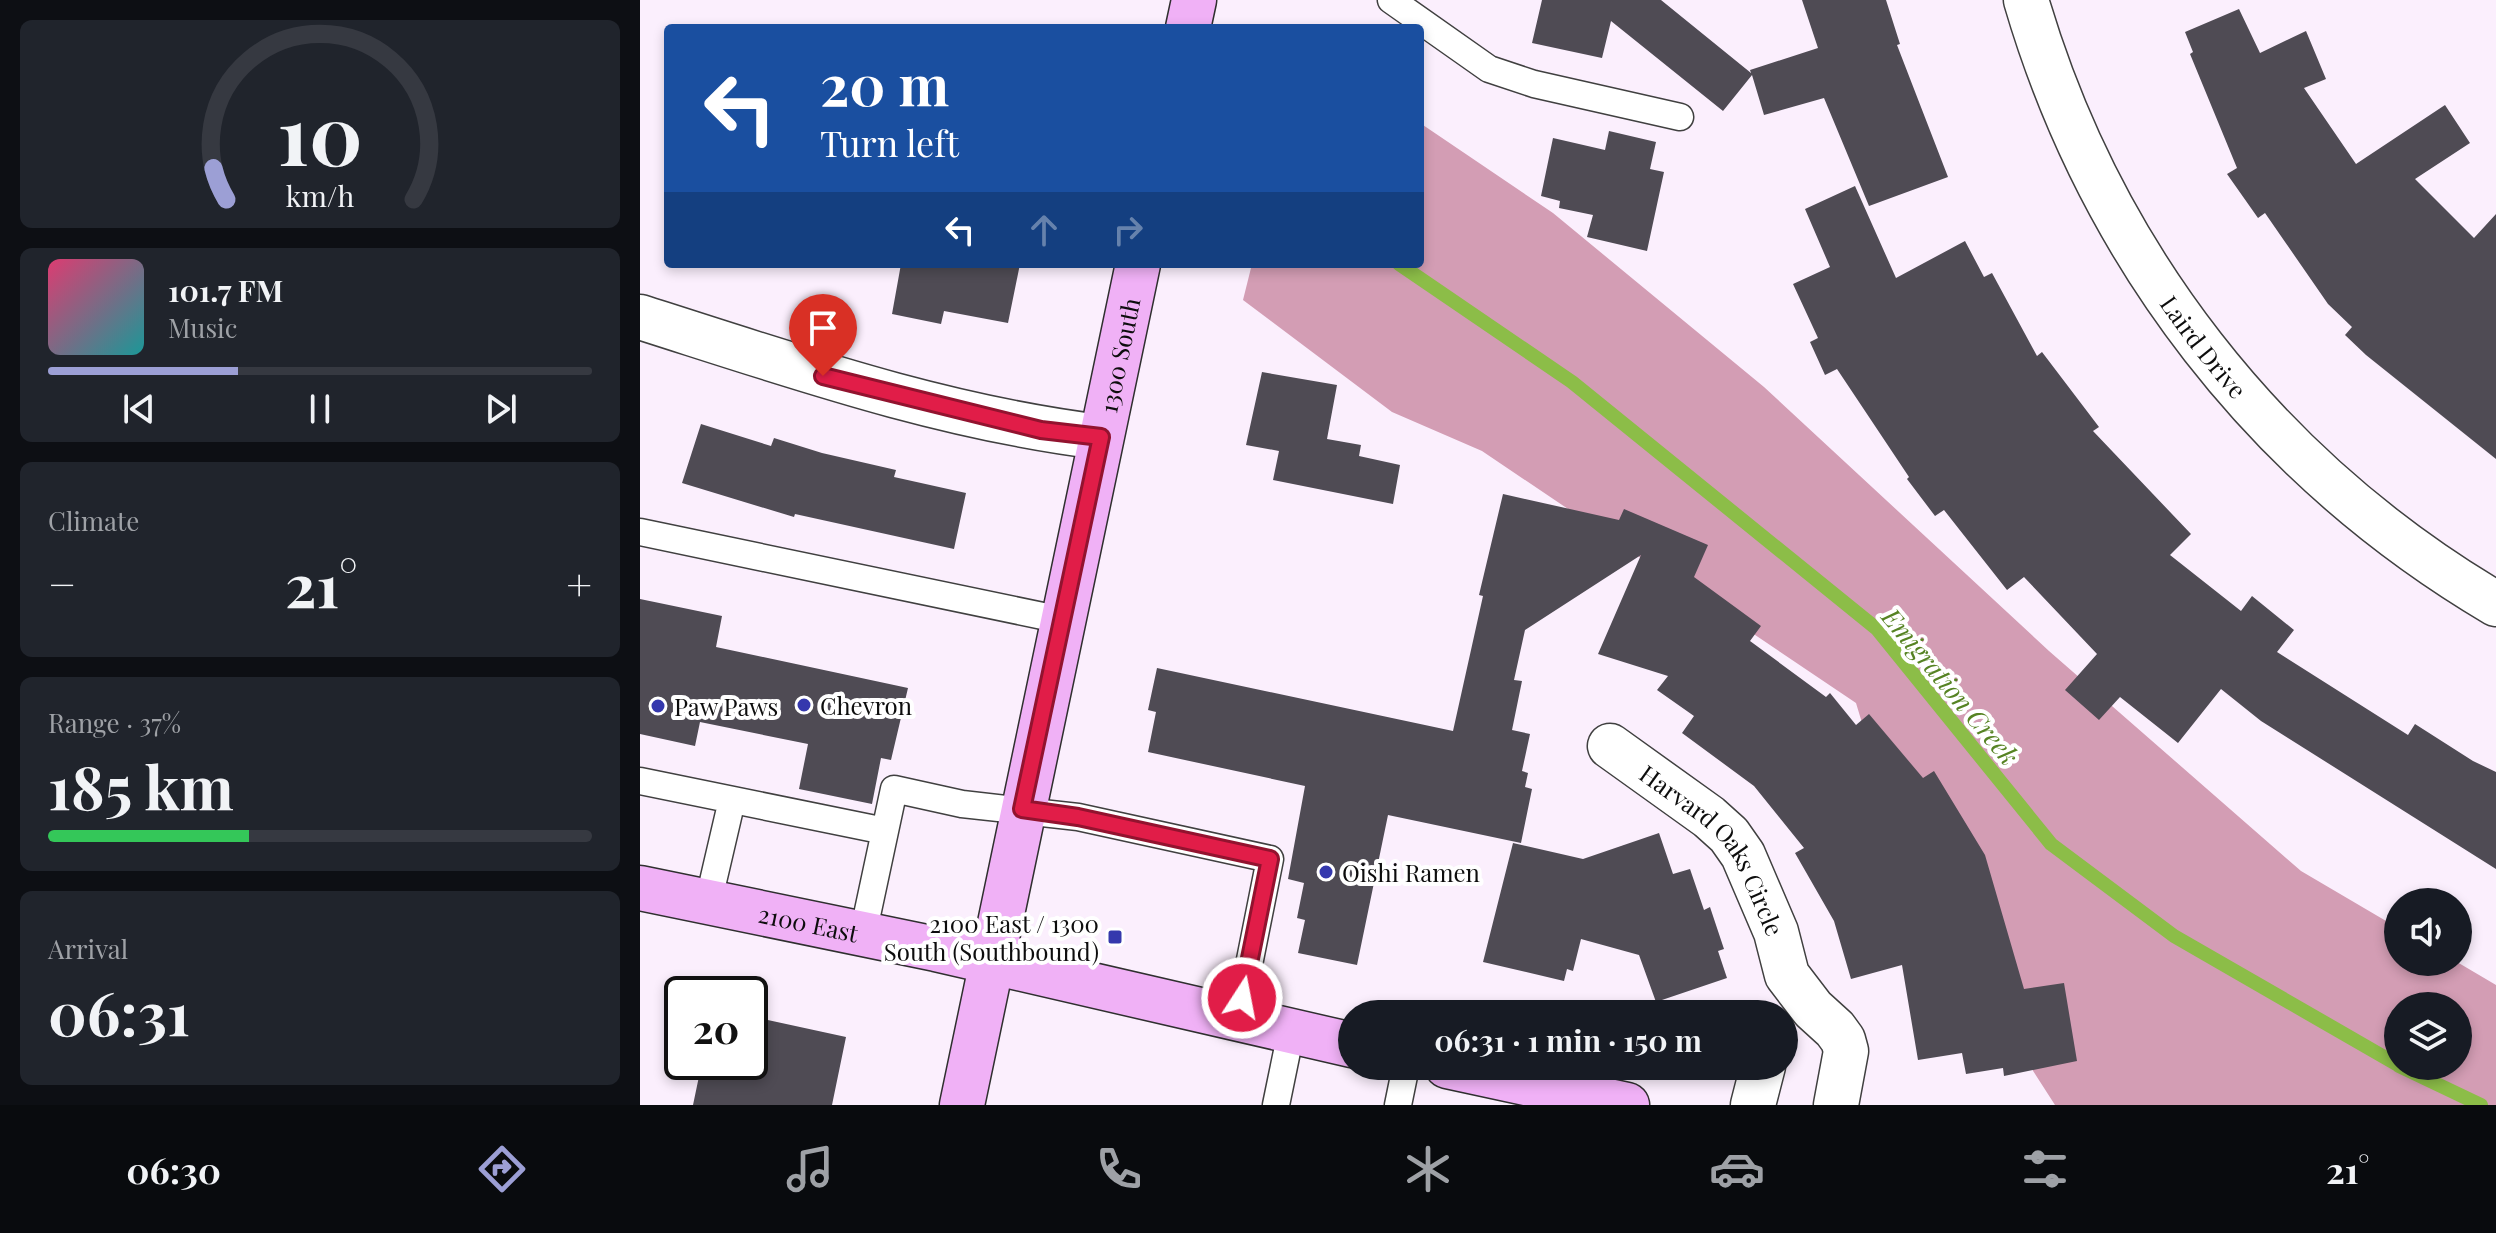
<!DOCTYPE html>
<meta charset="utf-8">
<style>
body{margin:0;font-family:"Playfair Display",serif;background:#20242c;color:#f1f3f6;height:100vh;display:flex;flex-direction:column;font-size:30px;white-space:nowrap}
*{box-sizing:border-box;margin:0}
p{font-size:26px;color:#9ea1a6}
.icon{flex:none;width:44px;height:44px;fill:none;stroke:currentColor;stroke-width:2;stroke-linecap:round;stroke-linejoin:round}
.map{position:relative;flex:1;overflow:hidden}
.drawer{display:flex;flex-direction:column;gap:20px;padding:20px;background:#0d0f14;width:640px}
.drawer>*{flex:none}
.top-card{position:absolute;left:24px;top:24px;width:760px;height:244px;border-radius:8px;box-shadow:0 4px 12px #0003;background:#1a4fa0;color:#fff;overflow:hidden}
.tools{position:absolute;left:1744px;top:888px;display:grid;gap:16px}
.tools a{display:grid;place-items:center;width:88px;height:88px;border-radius:50%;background:#171b24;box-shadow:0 4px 12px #0003;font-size:40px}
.speed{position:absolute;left:24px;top:976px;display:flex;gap:16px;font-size:40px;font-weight:700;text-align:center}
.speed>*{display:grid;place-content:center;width:104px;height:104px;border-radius:50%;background:#171b24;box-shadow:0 4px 12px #0003;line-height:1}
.speed .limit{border:4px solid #111;border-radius:12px;background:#fff;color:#111}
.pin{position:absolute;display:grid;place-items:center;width:68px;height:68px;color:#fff;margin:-82px -34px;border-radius:50% 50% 50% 0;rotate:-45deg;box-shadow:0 0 8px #0007}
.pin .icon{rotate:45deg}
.me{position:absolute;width:88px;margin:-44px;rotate:11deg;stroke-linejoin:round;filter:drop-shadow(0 0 6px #0008)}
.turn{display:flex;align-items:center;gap:28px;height:168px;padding:0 24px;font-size:36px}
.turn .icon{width:104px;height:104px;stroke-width:2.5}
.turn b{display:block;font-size:56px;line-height:68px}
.lanes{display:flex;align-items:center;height:76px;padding:0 24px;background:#0003;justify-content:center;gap:40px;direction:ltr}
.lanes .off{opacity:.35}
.big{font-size:60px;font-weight:700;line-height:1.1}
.drawer .widget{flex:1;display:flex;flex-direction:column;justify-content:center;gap:12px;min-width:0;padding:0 28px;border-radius:12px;background:#20242c}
.drawer .dial{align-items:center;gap:0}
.dial svg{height:208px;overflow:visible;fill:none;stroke:#363941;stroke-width:7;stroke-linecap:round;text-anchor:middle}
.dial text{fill:#f1f3f6;stroke:none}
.song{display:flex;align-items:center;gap:24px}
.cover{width:96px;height:96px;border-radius:12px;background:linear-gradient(135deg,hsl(340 70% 55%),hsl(180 70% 35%))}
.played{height:8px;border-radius:4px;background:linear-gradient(90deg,#9c9fd5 35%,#363941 35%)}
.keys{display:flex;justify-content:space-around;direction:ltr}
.heat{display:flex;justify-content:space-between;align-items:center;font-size:44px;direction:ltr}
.charge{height:12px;border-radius:6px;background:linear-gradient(90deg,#34c759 37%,#363941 0)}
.trip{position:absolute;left:698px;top:1000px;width:460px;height:80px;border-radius:40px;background:#171b24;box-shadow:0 4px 12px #0003;font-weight:700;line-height:80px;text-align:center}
.dock{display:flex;height:128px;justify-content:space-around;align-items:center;background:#090b0e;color:#9ea1a6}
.dock .icon{width:56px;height:56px}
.dock .on{color:#9c9fd5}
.dock b{font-size:36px;color:#f1f3f6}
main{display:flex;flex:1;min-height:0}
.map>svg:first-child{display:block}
.forest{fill:#d39db4;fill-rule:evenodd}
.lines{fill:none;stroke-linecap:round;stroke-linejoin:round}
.stream{stroke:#8cbd48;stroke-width:14}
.building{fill:#4f4b54}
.lane-casing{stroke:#404040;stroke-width:29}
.street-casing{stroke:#404040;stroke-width:47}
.secondary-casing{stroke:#2f2f2f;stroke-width:47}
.lane{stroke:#fff;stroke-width:26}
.street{stroke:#fff;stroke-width:44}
.secondary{stroke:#f0b1f6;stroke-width:44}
.route-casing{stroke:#92132f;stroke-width:20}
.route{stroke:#e11d48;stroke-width:14}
.poi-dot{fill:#3538ad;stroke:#fff;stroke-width:3}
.labels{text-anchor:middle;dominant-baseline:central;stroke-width:8;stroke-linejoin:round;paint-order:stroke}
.street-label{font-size:24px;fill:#0d0d0d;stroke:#fff}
.poi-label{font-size:24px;fill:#0d0d0d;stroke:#fff;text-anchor:start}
.water-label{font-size:26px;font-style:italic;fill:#568323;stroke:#fff}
</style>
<main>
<section class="drawer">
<div class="widget dial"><svg viewBox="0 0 100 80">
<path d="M14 69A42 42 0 1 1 86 69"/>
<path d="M14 69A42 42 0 0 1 9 57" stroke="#9c9fd5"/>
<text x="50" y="56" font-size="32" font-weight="700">10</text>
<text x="50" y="72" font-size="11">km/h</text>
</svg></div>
<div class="widget">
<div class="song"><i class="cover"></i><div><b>101.7 FM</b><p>Music</p></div></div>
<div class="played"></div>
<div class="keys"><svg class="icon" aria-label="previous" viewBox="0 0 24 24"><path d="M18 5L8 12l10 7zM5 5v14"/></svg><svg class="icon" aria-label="pause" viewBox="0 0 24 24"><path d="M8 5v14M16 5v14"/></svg><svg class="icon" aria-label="next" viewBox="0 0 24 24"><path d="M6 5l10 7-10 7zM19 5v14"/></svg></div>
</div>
<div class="widget"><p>Climate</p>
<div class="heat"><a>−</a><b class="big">21°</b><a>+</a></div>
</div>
<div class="widget"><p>Range · 37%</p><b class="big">185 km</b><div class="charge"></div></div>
<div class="widget"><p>Arrival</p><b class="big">06:31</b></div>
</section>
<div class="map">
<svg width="1856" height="1105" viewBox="0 0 1856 1105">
<rect width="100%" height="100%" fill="#fbeffd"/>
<path class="forest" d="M780,123L913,213L1124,387L1409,651L1661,871L1758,928V962H1817L1856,985V1105H1415L1269,878L1216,703L842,451L752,412L603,300L612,264H780ZM1758,1006H1818V1066H1758Z"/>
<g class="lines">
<path class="stream" d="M759,264L932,382L1237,629L1411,844L1534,936L1758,1065
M1759,1066L1841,1105"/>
</g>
<path class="building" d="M902,0H1021L1111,73L1110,70L1178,48L1162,0H1246L1260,44L1257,45L1308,177L1229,206L1184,98L1124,115L1112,75L1083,111L971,21L962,58L892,43Z
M1599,9L1620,53L1666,31L1686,79L1664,88L1716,164L1805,105L1830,143L1775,179L1834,238L1856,214V459L1726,355L1705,335L1712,327L1688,304L1625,213L1618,218L1587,174L1597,168L1550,54L1553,52L1545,32Z
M969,131L1016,142L1010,169L1024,172L1007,251L947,237L953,215L919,208L920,201L901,196L913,138L965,150Z
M1215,186L1256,278L1325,241L1344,277L1352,273L1397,356L1402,352L1459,427L1453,431L1551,534L1530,555L1601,611L1612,596L1654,630L1637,652L1768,735L1775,724L1833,761L1856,772V869L1621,721L1581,689L1538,743L1480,697L1459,720L1425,690L1457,654L1384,577L1367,590L1304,510L1295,516L1267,479L1269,477L1197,369L1185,375L1170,342L1178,338L1153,284L1190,267L1165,209Z
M261,264H380L368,323L304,311L301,324L252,314Z
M622,372L697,385L687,439L721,445L719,456L760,465L753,504L633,480L639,451L606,445Z
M61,424L131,446L134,438L182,453L256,470L254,477L326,493L314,549L155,514L154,517L42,483Z
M863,494L979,520L984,509L1068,545L1054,577L1121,626L1110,641L1186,697L1190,693L1216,725L1229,714L1283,778L1294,771L1345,855L1384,989L1424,983L1437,1061L1364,1076L1363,1068L1326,1074L1322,1053L1278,1060L1262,965L1211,979L1194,921L1155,853L1164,848L1114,786L1042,733L1054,716L1017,690L1028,676L958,654L1001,555L885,630L874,680L882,681L872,730L890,734L882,771L888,773L885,787L892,789L881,843L748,815L717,965L658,953L665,920L657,918L664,883L648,879L665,786L508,752L516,712L508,710L517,668L813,731L843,596L839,595Z
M0,599L82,616L76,647L268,688L251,760L241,758L232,804L159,789L168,744L60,722L55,746L0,734Z
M1019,833L1033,874L1050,869L1064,910L1070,907L1084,949L1078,951L1087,978L1016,1002L999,955L941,939L933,971L927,969L924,981L843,962L873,843L943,859Z
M110,1016L206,1037L192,1105H53L62,1062H110Z"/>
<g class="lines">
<defs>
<path id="lane" d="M751,0L849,69L894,84L1040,117
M0,532L422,620
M0,781L245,831
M68,903L92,800
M223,934L254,789L322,804L438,817L630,859L598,1020
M636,1105L651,1032
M758,1105L766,1066"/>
<g id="street">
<path id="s1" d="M1386,0C1461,256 1626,468 1856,604"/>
<path d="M0,317C151,365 303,418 461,437"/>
<path id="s2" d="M970,746L1069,817L1089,835L1103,855L1136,932L1147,975L1173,1009L1195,1029L1203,1040L1206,1051L1196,1105"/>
<path d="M1113,1105L1123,1066"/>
</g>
<g id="secondary">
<path d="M548,28L554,0"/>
<path id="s3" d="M0,888L296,949L712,1045"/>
<path d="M807,1066L987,1105"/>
<path id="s4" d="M322,1105L498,264"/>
</g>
</defs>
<use href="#lane" class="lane-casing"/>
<use href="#street" class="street-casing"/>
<use href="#secondary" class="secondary-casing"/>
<use href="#lane" class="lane"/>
<use href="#street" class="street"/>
<use href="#secondary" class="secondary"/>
</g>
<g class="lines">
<defs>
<path id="route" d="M183,376L401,430L461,437L382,809L438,817L630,859L602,998"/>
</defs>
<use href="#route" class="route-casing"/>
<use href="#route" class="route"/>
</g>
<g class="poi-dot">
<circle cx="164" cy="705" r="8"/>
<circle cx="18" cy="706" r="8"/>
<circle cx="686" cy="872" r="8"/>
<rect x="467" y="929" width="16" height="16" rx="4"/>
</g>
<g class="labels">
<g class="street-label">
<text stroke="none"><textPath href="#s1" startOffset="392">Laird Drive</textPath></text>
<text stroke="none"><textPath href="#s4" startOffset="766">1300 South</textPath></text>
<text stroke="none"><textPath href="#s2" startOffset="150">Harvard Oaks Circle</textPath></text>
<text stroke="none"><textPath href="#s3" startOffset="172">2100 East</textPath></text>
</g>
<g class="poi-label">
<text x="180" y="705">Chevron</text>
<text x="34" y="706">Paw Paws</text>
<text x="702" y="872">Oishi Ramen</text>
<text x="459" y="923" text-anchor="end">2100 East / 1300<tspan x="459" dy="28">South (Southbound)</tspan></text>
</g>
<g class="water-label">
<text transform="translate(1311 686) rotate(50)">Emigration Creek</text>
</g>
</g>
</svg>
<div class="tools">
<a><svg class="icon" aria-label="sound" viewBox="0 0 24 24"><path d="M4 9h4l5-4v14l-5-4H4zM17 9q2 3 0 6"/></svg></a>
<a><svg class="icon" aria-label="layers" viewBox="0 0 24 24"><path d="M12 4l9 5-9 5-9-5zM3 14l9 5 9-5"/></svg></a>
</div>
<div class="speed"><div class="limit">20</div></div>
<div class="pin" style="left:183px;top:376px;background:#d93025"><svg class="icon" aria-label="arrive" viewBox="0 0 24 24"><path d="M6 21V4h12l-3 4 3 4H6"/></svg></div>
<svg class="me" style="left:602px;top:998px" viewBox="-20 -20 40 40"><circle r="17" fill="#e11d48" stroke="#fff" stroke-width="3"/><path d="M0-11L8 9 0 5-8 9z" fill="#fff"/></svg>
<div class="trip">06:31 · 1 min · 150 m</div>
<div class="top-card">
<div class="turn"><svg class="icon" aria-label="left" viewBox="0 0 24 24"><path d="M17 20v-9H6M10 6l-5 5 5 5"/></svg><div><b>20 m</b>Turn left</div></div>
<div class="lanes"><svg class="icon" aria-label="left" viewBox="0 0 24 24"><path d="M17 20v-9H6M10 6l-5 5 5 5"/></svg><svg class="icon off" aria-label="ahead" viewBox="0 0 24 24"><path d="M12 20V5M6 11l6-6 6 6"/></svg><svg class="icon off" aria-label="right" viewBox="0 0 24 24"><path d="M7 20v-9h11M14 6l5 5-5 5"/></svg></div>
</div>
</div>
</main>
<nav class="dock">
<b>06:30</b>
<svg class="icon on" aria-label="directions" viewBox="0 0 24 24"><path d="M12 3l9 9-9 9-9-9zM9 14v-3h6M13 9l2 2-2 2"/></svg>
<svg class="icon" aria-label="music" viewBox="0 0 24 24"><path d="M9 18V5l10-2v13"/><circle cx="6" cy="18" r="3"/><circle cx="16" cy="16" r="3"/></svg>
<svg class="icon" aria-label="phone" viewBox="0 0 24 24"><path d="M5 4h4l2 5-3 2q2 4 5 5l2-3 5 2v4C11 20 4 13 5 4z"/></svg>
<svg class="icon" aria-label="climate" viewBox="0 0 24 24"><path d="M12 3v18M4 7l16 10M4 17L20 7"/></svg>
<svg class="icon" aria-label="car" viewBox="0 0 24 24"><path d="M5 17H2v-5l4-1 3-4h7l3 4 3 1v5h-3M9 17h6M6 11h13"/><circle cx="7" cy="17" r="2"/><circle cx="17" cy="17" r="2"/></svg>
<svg class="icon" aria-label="filters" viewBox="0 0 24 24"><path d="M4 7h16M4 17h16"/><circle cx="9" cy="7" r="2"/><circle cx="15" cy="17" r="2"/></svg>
<b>21°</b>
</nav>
